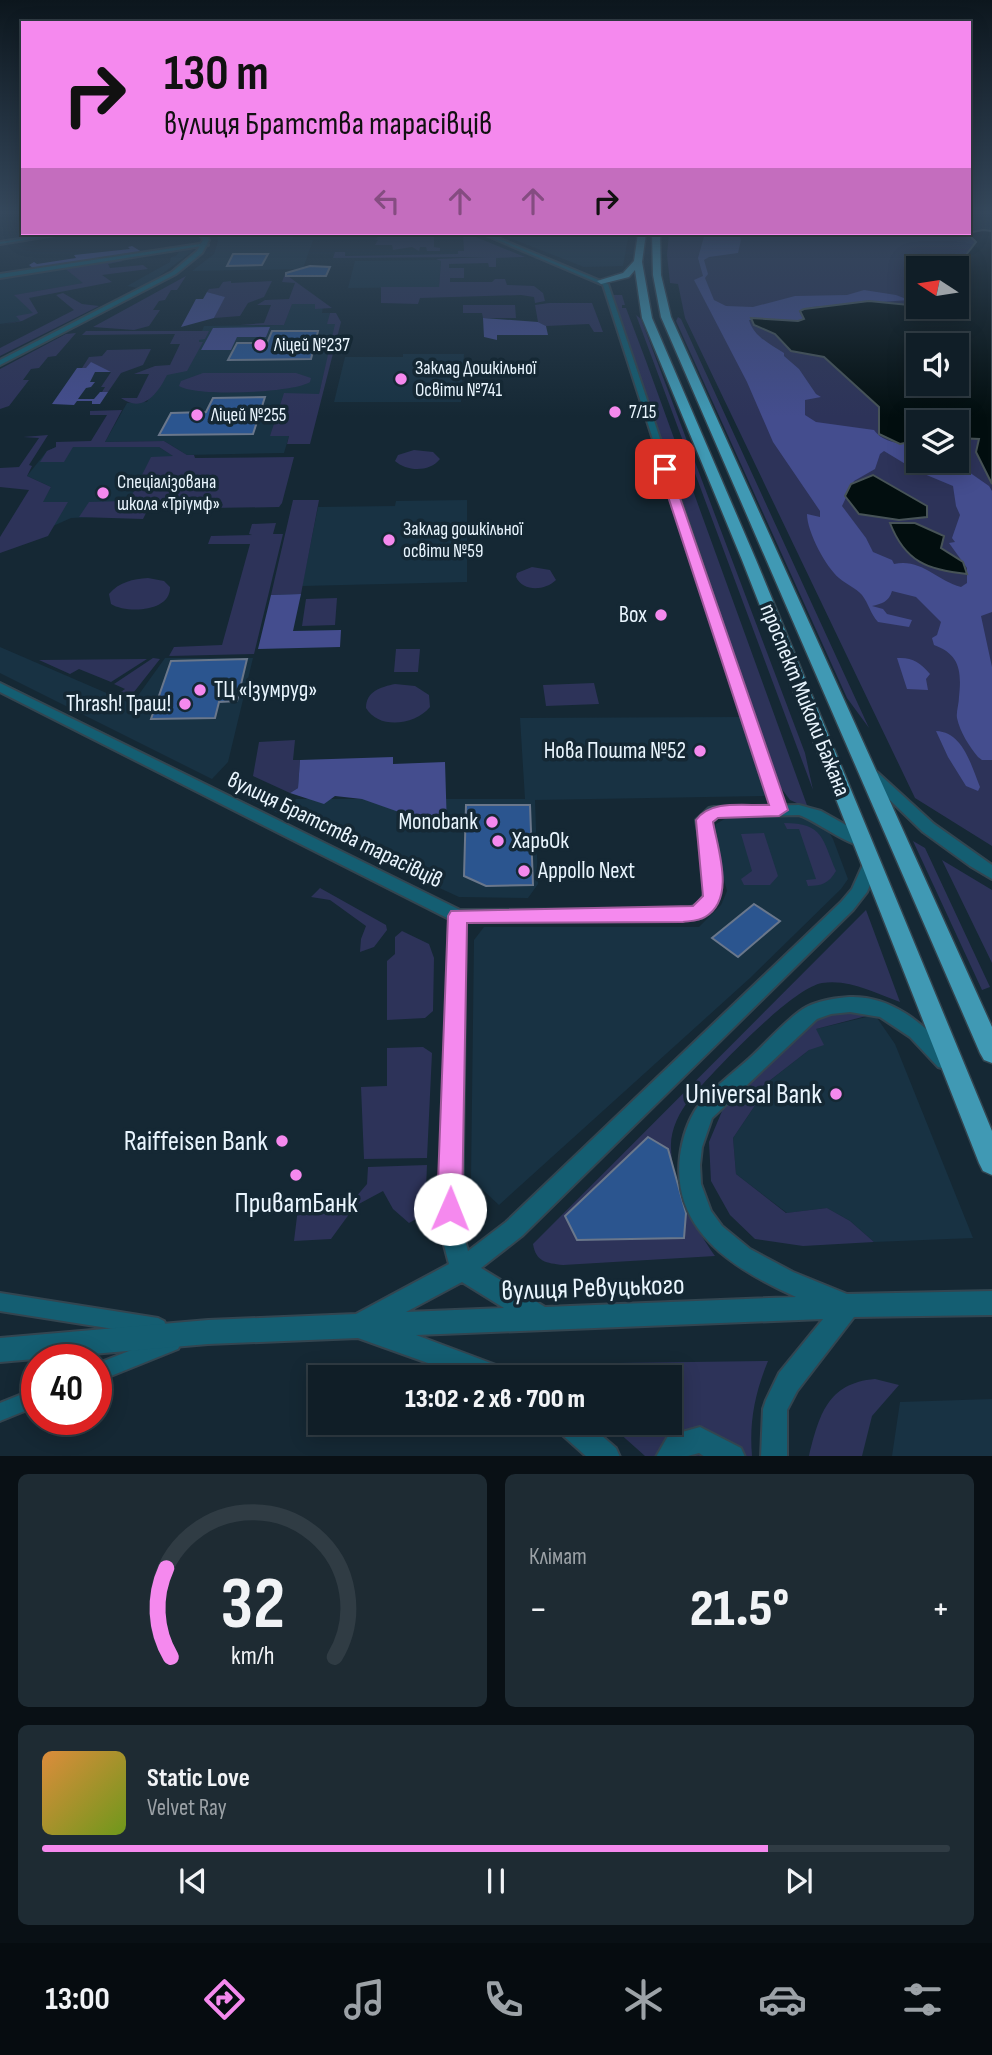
<!DOCTYPE html>
<html lang="uk">
<meta charset="utf-8">
<style>
body{margin:0;font-family:"Sofia Sans Condensed",sans-serif;background:#1e2b33;color:#f1f3f6;height:100vh;display:flex;flex-direction:column;font-size:26px;white-space:nowrap}
*{box-sizing:border-box;margin:0}
p{font-size:23px;color:#9ca2a7}
.icon{flex:none;width:38px;height:38px;fill:none;stroke:currentColor;stroke-width:2;stroke-linecap:round;stroke-linejoin:round}
.map{position:relative;height:1456px;overflow:hidden}
.details{display:flex;flex-direction:column;gap:18px;padding:18px;background:#091015;flex:1}
.details>*{flex:none}
.banner{position:absolute;left:21px;top:21px;width:950px;height:214px;border-radius:0px;box-shadow:0 4px 18px #0003,0 0 0 2px #303c44;background:#f589ee;color:#111;overflow:hidden}
.needle{width:46px;rotate:282deg}
.buttons{position:absolute;left:906px;top:256px;display:grid;gap:14px}
.buttons a{display:grid;place-items:center;width:63px;height:63px;border-radius:0px;background:#101e27;box-shadow:0 4px 18px #0003,0 0 0 2px #303c44;font-size:35px}
.speed{position:absolute;left:21px;top:1344px;display:flex;gap:14px;font-size:35px;font-weight:700;text-align:center}
.speed>*{display:grid;place-content:center;width:91px;height:91px;border-radius:50%;background:#101e27;box-shadow:0 4px 18px #0003,0 0 0 2px #303c44;line-height:1}
.speed .limit{border:10px solid #d22;background:#fff;color:#111}
.pin{position:absolute;display:grid;place-items:center;width:60px;height:60px;color:#fff;margin:-30px;border-radius:14px;box-shadow:0 4px 10px #0006}
.me{position:absolute;width:77px;margin:-38px;rotate:1deg;stroke-linejoin:round;filter:drop-shadow(0 0 5px #0008)}
.turn{display:flex;align-items:center;gap:24px;height:147px;padding:0 28px;font-size:32px}
.turn .icon{width:91px;height:91px;stroke-width:2.5}
.turn b{display:block;font-size:49px;line-height:60px}
.lanes{display:flex;align-items:center;height:66px;padding:0 28px;background:#0003;justify-content:center;gap:35px;direction:ltr}
.lanes .off{opacity:.35}
.big{font-size:52px;font-weight:800;line-height:1.1}
.details .card{flex:1;display:flex;flex-direction:column;justify-content:center;gap:10px;min-width:0;padding:0 24px;border-radius:10px;background:#1e2b33}
.details .dial{align-items:center;gap:0}
.dial svg{height:182px;overflow:visible;fill:none;stroke:#303c44;stroke-width:7;stroke-linecap:round;text-anchor:middle}
.dial text{fill:#f1f3f6;stroke:none}
.song{display:flex;align-items:center;gap:21px}
.cover{width:84px;height:84px;border-radius:10px;background:linear-gradient(135deg,hsl(30 70% 55%),hsl(80 70% 35%))}
.played{height:7px;border-radius:4px;background:linear-gradient(90deg,#f589ee 80%,#303c44 80%)}
.keys{display:flex;justify-content:space-around;direction:ltr}
.heat{display:flex;justify-content:space-between;align-items:center;font-size:38px;direction:ltr}
.details .tiles{flex:1;display:grid;gap:18px;grid-template-columns:1fr 1fr}
.card:last-child{grid-column:span 2}
.trip{position:absolute;left:308px;top:1365px;width:374px;height:70px;border-radius:0px;background:#101e27;box-shadow:0 4px 18px #0003,0 0 0 2px #303c44;font-weight:800;line-height:70px;text-align:center}
.menu{display:flex;height:112px;justify-content:space-around;align-items:center;background:#060c10;color:#9ca2a7}
.menu .icon{width:49px;height:49px}
.menu .active{color:#f589ee}
.menu b{font-size:32px;color:#f1f3f6}
.map>svg:first-child{display:block}
.built{fill:#183243}
.green{fill:#2d3359;fill-rule:evenodd}
.forest{fill:#444d8e;fill-rule:evenodd}
.water{fill:#020e0f;stroke:#475357;stroke-width:2;fill-rule:evenodd}
.building{fill:#2b558f;stroke:#6a778b;stroke-width:2}
.lines{fill:none;stroke-linecap:round;stroke-linejoin:round}
.minor-casing{stroke:#334550;stroke-width:4}
.tertiary-casing{stroke:#334550;stroke-width:4}
.trunk-casing{stroke:#334550;stroke-width:3}
.minor{fill:#145e72;fill-rule:evenodd}
.tertiary{fill:#145e72;fill-rule:evenodd}
.trunk{fill:#4099b4;fill-rule:evenodd}
.route{fill:#f589ee;stroke:#9f599b;stroke-width:2}
.poi-dot{fill:#f589ee;stroke:#152834;stroke-width:2.5}
.labels{text-anchor:middle;dominant-baseline:central;stroke-width:7;stroke-linejoin:round;paint-order:stroke}
.far-poi-label{font-size:19px;fill:#e9f5fe;stroke:#152834;text-anchor:start}
.poi-label{font-size:23px;fill:#e9f5fe;stroke:#152834;text-anchor:end}
.street-label{font-size:23px;fill:#e9f5fe;stroke:#152834}
.near-poi-label{font-size:28px;fill:#e9f5fe;stroke:#152834;text-anchor:end}
.near-street-label{font-size:28px;fill:#e9f5fe;stroke:#152834}
</style>
<div class="map">
<svg width="992" height="1457" viewBox="0 0 992 1457">
<rect width="100%" height="100%" fill="#152834"/>
<path class="built" d="M216,233H294L292,240H313L303,269L192,271L214,254L218,241Z
M497,233H629L623,266L584,267Z
M181,249L194,250L158,277L138,288L127,286L170,262L171,257L176,256Z
M441,260L439,287L348,288L355,261Z
M63,267L84,283L15,295L34,313L21,321L0,324V277Z
M292,303H317L323,307L322,313H330L328,324H336L319,394H313L306,435L289,436L284,453L187,455L164,441L105,442L127,403L147,402L162,373L175,370L192,331H202L204,326L284,325Z
M403,354H464L461,402H334L345,357H403Z
M56,447H159L175,457L156,498L95,517L71,518L33,535H22L51,487L27,476L47,451Z
M467,500V582L302,586L318,507L395,506L396,501Z
M0,647L132,704L165,658H253L228,762L212,779L0,673Z
M741,717L768,796L535,800L538,884L528,898L459,897L247,799H525L520,718Z
M787,812L812,819L826,827L833,839L848,879L841,889L750,978L499,1205L471,1179L474,940L484,927H699L721,905L727,891L712,836L716,824L733,814Z
M875,1015L895,1044L973,1238L874,1242L850,1221L827,1208L787,1213L736,1174L733,1138L760,1098L755,1092L809,1050L816,1029Z
M992,1399V1456H892L900,1402Z"/>
<path class="green" d="M434,233V247L440,248V251H427L426,247H420L419,251L412,247L393,250L392,245H375L378,240L373,239L378,238L374,235Z
M447,233H466L525,257L496,258V267H489L488,263L449,264V268H464V278H450V282H492L495,279H505L507,285L534,286L543,293L545,301L535,303L534,297L521,295L420,298L418,304L381,303V287H439L441,261L436,259L488,257L333,258L335,252H345V256L458,254V251H464L463,233Z
M669,233H967L976,241L966,255L947,261L952,268H919V306H928L942,314L934,319L903,325L880,318L790,333L832,355L844,369L878,381L936,387L939,383H957V345H924L922,340L925,334L942,332L992,336V373L978,374L976,378L992,383V417L950,416L933,395L867,388L881,406L884,434L901,442L919,440V460H957V437L979,439L992,474V846L915,798L685,318L678,284L670,283L667,255ZM869,301L882,302L864,312L828,315L802,323L751,319L798,321L805,319L800,311L804,309Z
M116,258L123,261L108,264L110,268L143,265L148,269L102,275L112,282L29,298L38,313L22,321L0,325L20,321L16,316L33,313L14,295L83,283L63,267Z
M285,274L332,308L315,309V304H292L284,325H240L264,323L271,305H257L265,300L289,299L295,283L282,282Z
M186,276L177,290H171L165,300L159,301L153,310H160L149,326L134,330L93,327Z
M231,281V283L272,281L264,297L248,303L240,316L214,318L224,297L207,292L209,289L219,288L223,282Z
M63,293L82,304L99,306L0,356V348L74,310L56,295Z
M610,295H622L625,305H622V308H626L646,361L808,808L790,800L778,784Z
M549,303H592L603,332H594L589,324L546,326L538,322L535,305Z
M463,305H515L516,318H483L482,313H463Z
M330,313H336L341,322L310,444H287L289,436H270L284,393L319,394L335,324H327Z
M636,315L641,319L805,753L813,790Z
M678,317L681,319L869,728L847,698L676,321Z
M86,331H209L205,339L199,340V342H203L187,371L167,375C158,393 143,414 121,398H137L149,374H134L155,366L170,365L180,344H170L175,334L82,335Z
M76,333L56,356L48,357L39,368L31,369L23,380H29L9,406L0,409V369L66,334Z
M151,349L143,365L121,373L108,392H102L105,387H101L111,372L82,368L89,357L102,356L107,350Z
M203,373H296L311,378L310,382C293,393 196,397 179,386L181,381Z
M122,410L105,442L164,441L187,455H194L195,458L294,457L282,503L279,507L148,509L143,519L79,517L89,502L124,501L121,509L152,499H130L151,457L173,456L159,447H73L64,462H40L47,451L56,447V442L91,441L107,415H90V411Z
M48,435L29,465L32,466L27,476L51,487L43,502H68L48,536L0,553V537L29,490L0,487V468L19,467L39,438L23,437Z
M414,450L433,452L440,459C430,472 407,472 395,461L398,455Z
M293,500H319L301,594L271,595Z
M276,523L273,534H283L254,654L169,656L174,647L222,645L250,544H208L211,536L252,535L249,534L252,524Z
M532,567L550,570L556,580C545,591 523,592 516,577L517,573Z
M148,578L164,581L170,587C171,612 127,614 111,604L109,594C119,582 133,579 148,578Z
M337,598L335,625L302,626L306,599Z
M396,649H420L418,672H394Z
M153,658L160,659L130,697L118,694L125,689L114,684Z
M147,659L111,682L79,669L70,674L39,660Z
M594,683L599,704L546,706L543,685Z
M395,684L415,686L429,695L430,707C415,725 379,730 366,708C366,691 381,687 395,684Z
M295,740L293,760H300L298,788L290,793L253,776L259,742Z
M784,823C824,823 822,839 836,871C829,883 822,886 808,886L806,880L816,879L799,829H787Z
M764,833L778,876L770,885H744L741,879L752,871L741,834Z
M913,841L925,848L990,987L982,990Z
M942,860L992,890V963Z
M320,888L386,925L387,930L374,947L360,952L361,939L366,926L330,900L311,897Z
M866,910L900,1002C874,993 851,979 822,983C792,988 711,1073 690,1099C679,1112 670,1131 671,1148C672,1186 694,1226 715,1256L563,1265C546,1263 536,1262 533,1244Z
M402,931L429,944L434,958L433,1011L425,1018L387,1020V961L395,954V937Z
M852,1011L870,1015L816,1029L824,1045L809,1050L755,1092L760,1098L733,1138L736,1174L786,1213L827,1208L850,1221L874,1242L803,1246L755,1239L730,1215L711,1181L709,1142L725,1104L812,1022L827,1014Z
M423,1047L432,1053L427,1158L364,1159L361,1087L387,1086V1048Z
M427,1165L425,1214L409,1223L393,1209L383,1191L355,1206L331,1239L294,1241L298,1208L355,1198L367,1184L368,1167Z
M768,1361C755,1393 749,1422 752,1456H645L608,1423H670V1377H557L542,1364Z
M875,1379L899,1385L872,1416L862,1456H809C819,1416 827,1383 875,1379Z"/>
<path class="forest" d="M705,233H738L741,240L738,253L709,257L704,260L708,274L705,278L714,300L726,306L753,307L795,296L847,295L864,290L896,295L909,300L812,307L799,311L803,319L797,321L749,320C754,337 770,344 784,353V356L799,369L816,394L821,397L805,400V415L816,422L874,430C883,443 902,444 917,445L919,460L956,463L989,486L992,491V612L981,616L992,667V760H982L978,757C969,746 960,732 957,718C956,712 959,704 959,697C962,670 959,654 934,645L932,638L937,635L941,622L916,597L892,591C889,602 881,604 872,606L883,609L887,614L912,620L909,627L878,622C870,613 869,604 862,595C856,588 846,584 839,578C826,567 807,532 807,514L820,517V511L773,442L747,382L694,280L703,276L698,258ZM884,451L917,471L953,486L956,506L960,515L952,538L955,542L949,543L967,568V583L961,587C936,580 921,558 894,564L892,560L873,552L866,538L842,506L854,481L875,469L880,454Z
M132,246L142,252L34,269L29,265L34,262L37,264L76,258L74,255L130,249L128,247Z
M207,292L225,297L214,318L181,327L196,299H203Z
M483,318L538,322L546,326L548,335H497V340L484,337Z
M270,327L266,337H237L231,350H201L213,328Z
M91,362L111,372H95L90,382H95L91,387L86,388L78,399H94L100,392H108L100,404H92V401H77L74,405L52,404L77,368H86Z
M301,594L293,631L341,630L340,647L258,649L271,595Z
M897,658C912,657 920,662 930,674L926,679L928,690L907,689Z
M936,731C963,732 971,765 980,787L978,791L966,786L948,757Z
M393,757V764L445,762L447,829L362,799L335,796L324,804L290,793L298,788L300,760Z"/>
<path class="water" d="M983,230L992,231V484L976,452L979,439L957,438V422H919V440L900,444L879,434V407L824,357L791,351L775,334L754,325L751,318L798,321L804,319L800,311L804,309L869,301L919,306H957V268L945,263L966,255L976,242L967,233ZM919,345H957V383H919Z
M873,475L927,506V517L899,520L859,514L845,496L851,484Z
M890,523H915L944,536L941,548L963,562L967,574C928,570 905,562 890,523Z"/>
<path class="building" d="M233,254H268L262,265L227,266Z
M310,266L330,267L326,276H286V273Z
M272,331H318L311,359L228,360L237,343H267Z
M265,397L253,434L159,435L171,413L206,412L213,398Z
M247,659L237,701L219,702L215,718L151,719L171,661Z
M466,805H530L533,885L486,886L464,876Z
M754,904L780,921L738,957L712,938Z
M648,1137L668,1149L686,1213L684,1238L577,1240L565,1216Z"/>
<g class="lines">
<defs>
<path id="minor" d="M59,233H68L0,244V242Z
M481,233H486L608,284L785,810L783,813H775L773,810L603,285Z
M206,243L208,245L0,278V274Z
M0,1293L158,1318L164,1321L167,1327L164,1333L158,1336L0,1311Z
M172,1334L178,1337L181,1343L178,1349L96,1382V1364Z
M37,1388V1406L0,1421V1403Z"/>
<path id="tertiary" d="M199,233H205L209,240L202,253L176,274L0,365V360L172,272L197,251L203,240Z
M0,683L460,910L683,909C691,907 697,906 702,898C710,886 698,836 696,820L709,808L714,807L799,805L821,811L869,838L871,842L869,846C853,850 817,821 799,815L718,817L712,822C716,849 734,898 705,916C699,920 689,920 683,921L466,922L462,1230L468,1251L506,1222L841,902L852,889L865,860H877L879,864L867,892L853,910L522,1236L481,1268L545,1307L796,1297C736,1270 671,1232 680,1156C682,1140 688,1120 698,1106C709,1091 737,1070 752,1056C767,1042 786,1020 803,1009C815,1001 835,998 849,997C892,995 925,1025 952,1055L955,1061L952,1067L945,1069L938,1067L910,1037L880,1017L850,1012L831,1014L817,1019L712,1118L702,1147L700,1165L701,1184L711,1211L722,1226L750,1249L793,1272L847,1294L992,1291V1315L854,1317L797,1391L787,1410V1457H761L763,1409L766,1400L779,1373L823,1319L416,1335L504,1368L507,1377H467L358,1338L208,1344L0,1362V1338L208,1320L356,1314L449,1264L440,1230L449,919L0,692ZM462,1282L504,1308L406,1312Z
M872,770L877,772L934,824L992,865V879L970,866L923,832L867,778L865,775L867,772Z
M556,1423H587L616,1448L620,1457H587L559,1432Z
M700,1427L741,1448L745,1457H705L699,1453L684,1457H656L668,1436Z"/>
<path id="trunk" d="M638,233H646L642,262L652,318L756,560L992,1131V1175L983,1171L979,1163L742,560L642,318L635,270L629,277L601,284L597,281L623,273L634,261Z
M652,233H660L661,275L671,317L992,1027V1063L984,1060L980,1053L661,317L653,275Z"/>
</defs>
<use href="#minor" class="minor-casing"/>
<use href="#tertiary" class="tertiary-casing"/>
<use href="#trunk" class="trunk-casing"/>
<use href="#minor" class="minor"/>
<use href="#tertiary" class="tertiary"/>
<use href="#trunk" class="trunk"/>
</g>
<linearGradient id="sky" x2="0" y2="1"><stop stop-color="#0c161d"/><stop offset="0.51" stop-color="#35485c"/><stop offset="1" stop-color="#35485c" stop-opacity="0"/></linearGradient>
<rect width="992" height="417" fill="url(#sky)"/>
<path class="route" d="M665,466L670,469L788,810L779,816L718,818L713,822C718,850 736,899 705,917C699,921 689,921 683,922L467,923L462,1209L458,1217L450,1221L441,1217L437,1209L448,916L451,911L693,906L703,896L696,820C711,799 745,806 769,805L659,469Z"/>
<g class="poi-dot">
<circle cx="260" cy="345" r="7"/>
<circle cx="401" cy="379" r="7"/>
<circle cx="615" cy="412" r="7"/>
<circle cx="197" cy="415" r="7"/>
<circle cx="103" cy="493" r="7"/>
<circle cx="389" cy="540" r="7"/>
<circle cx="661" cy="615" r="7"/>
<circle cx="200" cy="690" r="7"/>
<circle cx="185" cy="704" r="7"/>
<circle cx="700" cy="751" r="7"/>
<circle cx="492" cy="822" r="7"/>
<circle cx="498" cy="841" r="7"/>
<circle cx="524" cy="871" r="7"/>
<circle cx="836" cy="1094" r="7"/>
<circle cx="282" cy="1141" r="7"/>
<circle cx="296" cy="1175" r="7"/>
</g>
<g class="labels">
<g class="far-poi-label">
<text x="274" y="345">Ліцей №237</text>
<text x="415" y="368">Заклад Дошкільної<tspan x="415" dy="22">Освіти №741</tspan></text>
<text x="629" y="412">7/15</text>
<text x="211" y="415">Ліцей №255</text>
<text x="117" y="482">Спеціалізована<tspan x="117" dy="22">школа «Тріумф»</tspan></text>
<text x="403" y="529">Заклад дошкільної<tspan x="403" dy="22">освіти №59</tspan></text>
</g>
<g class="poi-label">
<text x="647" y="615">Box</text>
<text x="214" y="690" text-anchor="start">ТЦ «Ізумруд»</text>
<text x="171" y="704">Thrash! Траш!</text>
<text x="686" y="751">Нова Пошта №52</text>
<text x="478" y="822">Monobank</text>
<text x="512" y="841" text-anchor="start">ХарьОк</text>
<text x="538" y="871" text-anchor="start">Appollo Next</text>
</g>
<g class="street-label">
<text transform="translate(805 700) rotate(68)">проспект Миколи Бажана</text>
<text transform="translate(335 830) rotate(26)">вулиця Братства тарасівців</text>
</g>
<g class="near-poi-label">
<text x="822" y="1094">Universal Bank</text>
<text x="268" y="1141">Raiffeisen Bank</text>
<text x="296" y="1203" text-anchor="middle">ПриватБанк</text>
</g>
<g class="near-street-label">
<text transform="translate(593 1288) rotate(-2)">вулиця Ревуцького</text>
</g>
</g>
</svg>
<div class="buttons">
<a><svg class="needle" viewBox="-14 -14 28 28"><path d="M0-13l5 13h-10z" fill="#e53935"/><path d="M0 13l5-13h-10z" fill="#9ca2a7"/></svg></a>
<a><svg class="icon" aria-label="sound" viewBox="0 0 24 24"><path d="M4 9h4l5-4v14l-5-4H4zM17 9q2 3 0 6"/></svg></a>
<a><svg class="icon" aria-label="layers" viewBox="0 0 24 24"><path d="M12 4l9 5-9 5-9-5zM3 14l9 5 9-5"/></svg></a>
</div>
<div class="speed"><div class="limit">40</div></div>
<div class="pin" style="left:665px;top:469px;background:#d93025"><svg class="icon" aria-label="arrive" viewBox="0 0 24 24"><path d="M6 21V4h12l-3 4 3 4H6"/></svg></div>
<svg class="me" style="left:450px;top:1209px" viewBox="-20 -20 40 40"><circle r="19" fill="#fff"/><path d="M0-13L10 11 0 6-10 11z" fill="#f589ee"/></svg>
<div class="trip">13:02 · 2 хв · 700 m</div>
<div class="banner">
<div class="turn"><svg class="icon" aria-label="right" viewBox="0 0 24 24"><path d="M7 20v-9h11M14 6l5 5-5 5"/></svg><div><b>130 m</b>вулиця Братства тарасівців</div></div>
<div class="lanes"><svg class="icon off" aria-label="left" viewBox="0 0 24 24"><path d="M17 20v-9H6M10 6l-5 5 5 5"/></svg><svg class="icon off" aria-label="ahead" viewBox="0 0 24 24"><path d="M12 20V5M6 11l6-6 6 6"/></svg><svg class="icon off" aria-label="ahead" viewBox="0 0 24 24"><path d="M12 20V5M6 11l6-6 6 6"/></svg><svg class="icon" aria-label="right" viewBox="0 0 24 24"><path d="M7 20v-9h11M14 6l5 5-5 5"/></svg></div>
</div>
</div>
<section class="details">
<div class="tiles">
<div class="card dial"><svg viewBox="0 0 100 80">
<path d="M14 69A42 42 0 1 1 86 69"/>
<path d="M14 69A42 42 0 0 1 12 30" stroke="#f589ee"/>
<text x="50" y="56" font-size="32" font-weight="700">32</text>
<text x="50" y="72" font-size="11">km/h</text>
</svg></div>
<div class="card"><p>Клімат</p>
<div class="heat"><a>−</a><b class="big">21.5°</b><a>+</a></div>
</div>
<div class="card">
<div class="song"><i class="cover"></i><div><b>Static Love</b><p>Velvet Ray</p></div></div>
<div class="played"></div>
<div class="keys"><svg class="icon" aria-label="previous" viewBox="0 0 24 24"><path d="M18 5L8 12l10 7zM5 5v14"/></svg><svg class="icon" aria-label="pause" viewBox="0 0 24 24"><path d="M8 5v14M16 5v14"/></svg><svg class="icon" aria-label="next" viewBox="0 0 24 24"><path d="M6 5l10 7-10 7zM19 5v14"/></svg></div>
</div>
</div>
</section>
<nav class="menu">
<b>13:00</b>
<svg class="icon active" aria-label="directions" viewBox="0 0 24 24"><path d="M12 3l9 9-9 9-9-9zM9 14v-3h6M13 9l2 2-2 2"/></svg>
<svg class="icon" aria-label="music" viewBox="0 0 24 24"><path d="M9 18V5l10-2v13"/><circle cx="6" cy="18" r="3"/><circle cx="16" cy="16" r="3"/></svg>
<svg class="icon" aria-label="phone" viewBox="0 0 24 24"><path d="M5 4h4l2 5-3 2q2 4 5 5l2-3 5 2v4C11 20 4 13 5 4z"/></svg>
<svg class="icon" aria-label="climate" viewBox="0 0 24 24"><path d="M12 3v18M4 7l16 10M4 17L20 7"/></svg>
<svg class="icon" aria-label="car" viewBox="0 0 24 24"><path d="M5 17H2v-5l4-1 3-4h7l3 4 3 1v5h-3M9 17h6M6 11h13"/><circle cx="7" cy="17" r="2"/><circle cx="17" cy="17" r="2"/></svg>
<svg class="icon" aria-label="filters" viewBox="0 0 24 24"><path d="M4 7h16M4 17h16"/><circle cx="9" cy="7" r="2"/><circle cx="15" cy="17" r="2"/></svg>
</nav>
